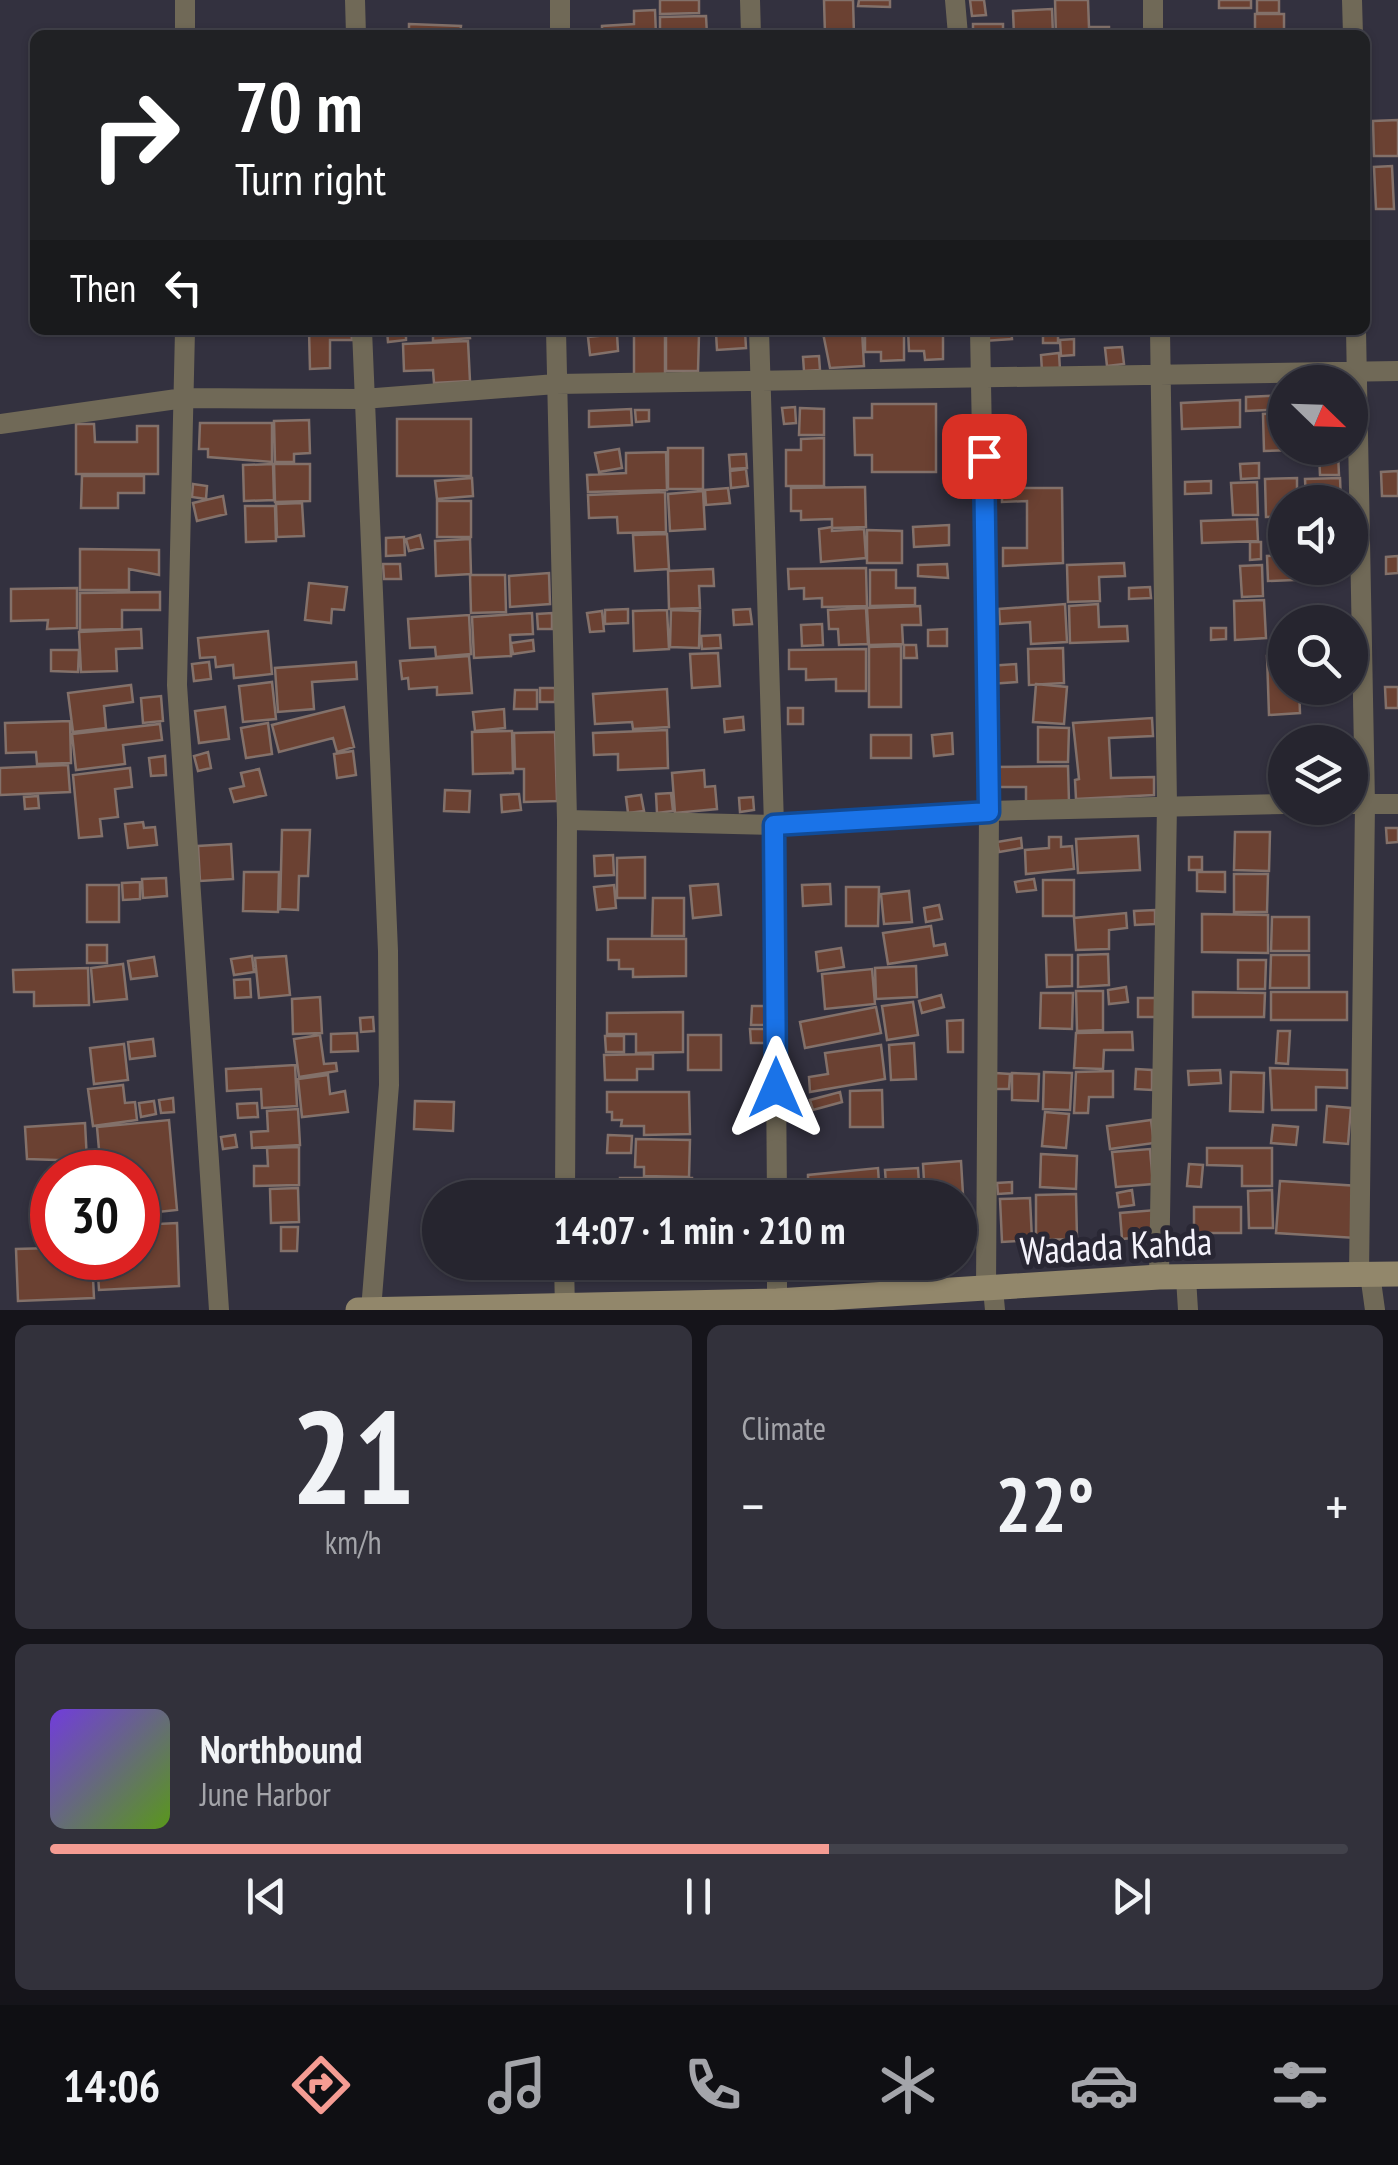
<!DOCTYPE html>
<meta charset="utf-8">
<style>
body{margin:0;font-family:"PT Sans Narrow",sans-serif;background:#32313b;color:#f1f3f6;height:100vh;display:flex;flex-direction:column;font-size:38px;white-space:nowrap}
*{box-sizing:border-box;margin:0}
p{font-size:32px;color:#a4a5aa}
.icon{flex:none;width:55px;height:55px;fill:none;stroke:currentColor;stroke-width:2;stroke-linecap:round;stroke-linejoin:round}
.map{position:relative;height:1310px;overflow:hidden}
.details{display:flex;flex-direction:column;gap:15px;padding:15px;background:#15141a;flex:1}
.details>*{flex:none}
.banner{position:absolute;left:30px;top:30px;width:1340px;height:305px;border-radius:15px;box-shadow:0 2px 8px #0004,0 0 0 2px #42424b;background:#202124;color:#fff;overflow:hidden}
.needle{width:65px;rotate:113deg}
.tools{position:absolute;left:1268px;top:365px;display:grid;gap:20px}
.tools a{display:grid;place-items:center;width:100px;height:100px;border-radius:50%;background:#26252f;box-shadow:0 2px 8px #0004,0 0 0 2px #42424b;font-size:50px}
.speed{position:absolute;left:30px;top:1150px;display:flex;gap:20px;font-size:50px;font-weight:700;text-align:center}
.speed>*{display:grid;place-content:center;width:130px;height:130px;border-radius:50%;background:#26252f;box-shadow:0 2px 8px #0004,0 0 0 2px #42424b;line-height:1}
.speed .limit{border:15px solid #d22;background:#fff;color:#111}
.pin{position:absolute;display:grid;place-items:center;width:85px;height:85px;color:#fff;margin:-42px;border-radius:20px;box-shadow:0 5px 15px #0006}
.me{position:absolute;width:110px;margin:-55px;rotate:0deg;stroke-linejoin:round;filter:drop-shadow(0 0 8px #0008)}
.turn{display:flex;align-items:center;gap:35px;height:210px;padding:0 40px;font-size:45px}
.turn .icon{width:130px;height:130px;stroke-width:2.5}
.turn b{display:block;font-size:70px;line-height:85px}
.then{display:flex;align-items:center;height:95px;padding:0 40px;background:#0003;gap:20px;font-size:38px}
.big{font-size:75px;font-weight:600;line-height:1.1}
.details .card{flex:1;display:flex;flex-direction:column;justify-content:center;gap:15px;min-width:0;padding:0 35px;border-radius:15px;background:#32313b}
.details .dial{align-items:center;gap:0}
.dial b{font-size:130px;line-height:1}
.song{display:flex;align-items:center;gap:30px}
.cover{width:120px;height:120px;border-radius:15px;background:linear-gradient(135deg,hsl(260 70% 55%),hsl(90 70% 35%))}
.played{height:10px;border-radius:5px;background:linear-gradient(90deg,#f59c93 60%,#42424b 60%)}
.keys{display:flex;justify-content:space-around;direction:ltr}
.heat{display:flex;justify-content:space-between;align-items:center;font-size:55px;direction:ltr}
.details .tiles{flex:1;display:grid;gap:15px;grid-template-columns:1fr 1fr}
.card:last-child{grid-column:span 2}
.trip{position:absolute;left:422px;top:1180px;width:555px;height:100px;border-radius:50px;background:#26252f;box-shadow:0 2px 8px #0004,0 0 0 2px #42424b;font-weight:600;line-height:100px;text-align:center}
.tabs{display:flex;height:160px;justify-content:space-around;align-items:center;background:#0f0f13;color:#a4a5aa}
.tabs .icon{width:70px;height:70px}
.tabs .active{color:#f59c93}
.tabs b{font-size:45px;color:#f1f3f6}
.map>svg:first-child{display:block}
.building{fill:#6b4132;stroke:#83716a;stroke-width:2.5}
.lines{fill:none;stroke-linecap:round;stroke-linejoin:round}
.minor{stroke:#706957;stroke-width:20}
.secondary{stroke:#92876b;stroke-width:25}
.route-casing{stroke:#114b97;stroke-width:25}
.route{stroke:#1a73e8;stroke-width:18}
.labels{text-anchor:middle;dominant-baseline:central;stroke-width:10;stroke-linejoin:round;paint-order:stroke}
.street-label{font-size:38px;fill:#f5f3fc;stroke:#292734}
</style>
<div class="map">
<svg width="1398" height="1310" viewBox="0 0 1398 1310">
<rect width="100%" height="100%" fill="#33313f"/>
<path class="building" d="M660,0H699V13L660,14Z
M824,0H853L854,35H825Z
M859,0H890V7L858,6Z
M970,0H984L986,15L972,16Z
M1055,0H1088L1089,27H1109V35H1056Z
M1219,0H1251V8H1219Z
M1257,0H1279V13H1257Z
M1052,9L1053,35H1014L1013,11Z
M655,10L656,35H602V26L634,24V11Z
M1255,14H1284V35H1255Z
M706,16L707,35H660V17Z
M409,24L461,26L460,35H409Z
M973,24H1003V35H973Z
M1398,120V156H1374L1373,121Z
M1392,166L1394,209H1376L1374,167Z
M309,330H351L352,340H330V368L310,369Z
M387,330H406V340L388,342Z
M433,330H469L470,338L433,341Z
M862,330L864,366L830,368L823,333Z
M865,330H904V360L881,361V352H865Z
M908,330H943V359L925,360L924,351H909Z
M983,330H1011L1012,339L984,341Z
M1043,330H1058V343H1043Z
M745,331L746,348L717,350L716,333Z
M617,334L618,351L590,355L588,337Z
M666,334L699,335L698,371H666Z
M634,335H665V375H634Z
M1074,339V355L1061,356L1060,340Z
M468,341L470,381L434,383L433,370L404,371L403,344Z
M1122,347L1124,364L1107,366L1105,348Z
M1059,353L1060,370L1042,371L1041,355Z
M819,356L820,370L804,371L803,357Z
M1285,395V409L1246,411V397Z
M1240,400V427L1182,429L1181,403Z
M872,404H936V472H872V455H855L854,418H872Z
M795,407L796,423L784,424L782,408Z
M800,408L824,409V435H799Z
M631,409L632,425L589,427V411Z
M635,410H649V421L636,422Z
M1285,413V448L1296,450L1264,451L1263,414Z
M397,419H471V476H397Z
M309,420L310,453L294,454V462H275L274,421Z
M200,423H272V462L208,457V449H199Z
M76,424H94L95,442H137V426H158V474H76Z
M824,438V486H786V450H801V439Z
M668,448H703V489H668Z
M619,449L622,468L599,472L595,453Z
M666,452L667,490L588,492L587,475L626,473V453Z
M1319,453H1338L1339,475H1320Z
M746,454L747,468L730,469L729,455Z
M1259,463V478L1241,479L1240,464Z
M273,464L274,500L244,501L243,465Z
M274,464H310V501L275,502Z
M746,469L748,486L731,488L730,471Z
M1398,471V496H1382L1381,472Z
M82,476H144V493H118V508H81Z
M472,478L473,496L437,499L435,481Z
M1297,478V502H1285V516L1266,517L1265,479Z
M1340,478L1341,502H1306L1305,479Z
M1211,481V493L1185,494V482Z
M1257,482L1258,515H1233L1231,483Z
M193,484L207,486L206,499L192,497Z
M865,487L866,527L832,528V519L801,520V511H791V488Z
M728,488L730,503L706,505L705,490Z
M1002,488H1062L1063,563L1003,566V548H1027V501L1002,502Z
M703,491L705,529L670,531L668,494Z
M665,492L666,532L618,533L617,517L589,518L588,495Z
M223,496L226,514L197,521L193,503Z
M437,501H471V537H437Z
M302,503L304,536L277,537L276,504Z
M245,506H275L276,541L246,542Z
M1257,519L1258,541L1202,543L1201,521Z
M949,525V545L914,547L913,527Z
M832,527V531L864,529L866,558L821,562L819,529Z
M867,530L902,531V563H867Z
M667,534L669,569L635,571L633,535Z
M420,535L423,548L409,551L406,539Z
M404,537L405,555L386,556V538Z
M470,539L471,574L436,576L435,541Z
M1250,542H1261V559L1250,560Z
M80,549L159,550V575L129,569V590H80Z
M1285,555V568H1342L1343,578L1268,581L1267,556Z
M1398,556V573L1386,574V557Z
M1124,563L1125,576L1099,577L1100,601L1068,602L1067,565Z
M383,564H400L401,579H384Z
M947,564L948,578L918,576V565Z
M1262,565L1263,596L1242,597L1240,566Z
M866,568L867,606L822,607V598L804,599V588L789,589L788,569Z
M713,569L714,586H699L700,608L669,609L668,571Z
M870,570H896V588H915V605L870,606Z
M549,573L550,604L510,607L509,576Z
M470,575H505L506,612L471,613Z
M309,583L347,587L344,610L332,609L331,623L305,620Z
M1150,587L1151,598L1129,599V588Z
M77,588V628L47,629L48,620L11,621V589Z
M160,592V610H122V629L80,630V593Z
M1264,600L1266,638L1235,640L1234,601Z
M1065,604L1067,642L1031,644L1030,622L1000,624L999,609Z
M1098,604L1099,627L1127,626L1128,641L1070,643L1069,606Z
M920,606L921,625H902L903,644L869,645L867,608Z
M866,608L868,644L839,645L838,629H829L828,610Z
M628,609V623L605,624V610Z
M750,609L752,624L734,625L733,610Z
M667,610L669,649L634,651L633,611Z
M671,610L700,611L699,648L670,647Z
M602,611L604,631L590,632L587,613Z
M532,613L533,634L510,635L511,656L474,658L472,617Z
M552,613V629H538L537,614Z
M469,615L471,654L436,657L435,647L410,648L408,619Z
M822,624L823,645L802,646L801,625Z
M1211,628H1226V639L1211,640Z
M141,629L142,648L116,649L117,671L81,672L79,632Z
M947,629V646H928V630Z
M268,631L272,674L234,678L233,665L216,667L215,657L200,658L198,638Z
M720,635L721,648L702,649L701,636Z
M533,640L534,651L513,654L511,643Z
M904,645H916L917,658H904Z
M901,646V707H869V647Z
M1063,648L1064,683L1029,685L1028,649Z
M866,649V691H836V679L806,680V669H789V650Z
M51,650H79L78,672L51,671Z
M718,653L720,686L692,688L690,654Z
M1285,655V688H1299L1300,713L1269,715L1267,656Z
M469,656L472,693L437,695V687L409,689L408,678L402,679L400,661Z
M209,662L211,679L194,681L192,664Z
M356,662L357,679L312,682L314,709L278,712L275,668Z
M1016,664L1017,682L990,684L988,666Z
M272,682L276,719L243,722L239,686Z
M1036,684L1067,687L1064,724L1033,722Z
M131,685L133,702L104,706L106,728L73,732L68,693Z
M1385,687H1398V708H1386Z
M540,688H555V702H540Z
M667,689L669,727L633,729L632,722L595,724L593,694Z
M515,690H537V709H514Z
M161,696L163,721L143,723L141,698Z
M225,707L229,739L199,743L195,711Z
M344,707L354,747L337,752L333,738L279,752L272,725Z
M788,708H803V724H788Z
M504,709L505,728L475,731L473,712Z
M743,717L744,730L725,732L724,719Z
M1152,718L1153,736L1109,738L1111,778L1154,777V795L1076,799L1075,780L1079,779L1073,723Z
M70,721L71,763L37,764L36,752L6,753L5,723Z
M268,723L272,754L246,758L241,728Z
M160,724L162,740L123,745L125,764L76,770L72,734Z
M1038,727L1069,728L1068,762H1038Z
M667,730L668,768L618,770V754L594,755L593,733Z
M512,731L513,773L473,774L472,732Z
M555,732L557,801L524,802V769H515L514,733Z
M952,733L953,754L934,756L932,735Z
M871,735H911V758H871Z
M353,751L356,775L337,778L334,754Z
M208,752L211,768L198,771L194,756Z
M165,756L166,775L151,776L149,758Z
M68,765L70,792L0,795V768Z
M1068,766L1069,802H1026V787H991V767Z
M130,768L132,787L115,789L118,817L100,819L102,836L79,838L73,775Z
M259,769L266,795L234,802L230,789L244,786L241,773Z
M704,770L705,787L715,786L717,809L675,813L672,773Z
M445,790L470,791L469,812L444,811Z
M671,793L673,811L657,813L656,794Z
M519,794L521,810L502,812L501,795Z
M641,795L644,811L628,813L626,797Z
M38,796L39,808L25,809L24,797Z
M753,797L754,810L740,812L739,798Z
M143,822L144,828L155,827L157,845L128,848L125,824Z
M1386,828H1398V842L1387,843Z
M282,830H310L308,876H299L298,910L280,909Z
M1235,832H1270L1269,871L1234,870Z
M1138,836L1140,870L1078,873L1076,839Z
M1049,837H1061V847L1072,846L1074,869L1026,874L1025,850L1049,848Z
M1021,838L1022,848L999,852L997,842Z
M231,844L233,879L200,881L198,846Z
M613,855L614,875L595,876L594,856Z
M645,857V898H617V858Z
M1189,857H1202V870H1189Z
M244,872H279L278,912L243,911Z
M1197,872H1225V892L1197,891Z
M1234,874H1268L1267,912H1234Z
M166,878L167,896L143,898L142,879Z
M1034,879L1036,890L1017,892L1015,882Z
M1043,880H1074V916H1043Z
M140,882V899L123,900L122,883Z
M718,884L721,915L693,918L690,886Z
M830,884L831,904L803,906L802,885Z
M87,885H119V922H87Z
M614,885L616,908L597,910L594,887Z
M846,887H879L878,926H846Z
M909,891L912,922L884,924L881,894Z
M653,898H684V936H652Z
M939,905L942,919L926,922L924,908Z
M1155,910V924L1135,925L1134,911Z
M1126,913L1127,928L1109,930V949L1076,950L1074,918Z
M1202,914L1268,915V953L1202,952Z
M1272,917H1309V951H1271Z
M931,926L934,946L945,944L947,955L888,964L883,933Z
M608,939H686V976L633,977V969H619V960H608Z
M87,945H107V963H87Z
M841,948L844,967L818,971L816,952Z
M1108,954L1109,985L1078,987V955Z
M1046,955H1072V986L1047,987Z
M1271,955H1309V988H1270Z
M252,956L254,972L234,975L231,959Z
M286,956L290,995L259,998L255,958Z
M154,957L157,976L131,979L128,961Z
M1238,960H1266L1265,989H1238Z
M123,964L127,999L94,1002L91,968Z
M916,966L917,997L876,999L875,968Z
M88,968L89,1005L34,1006V992H14L13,970Z
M872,969L875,1004L825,1009L822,974Z
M250,979L251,997L235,998L234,980Z
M1126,987L1128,1002L1109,1004L1108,990Z
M1076,991H1103V1030L1077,1031Z
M1193,992L1265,993L1264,1017H1193Z
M1271,992H1347V1020H1271Z
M1041,993H1073L1072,1029L1040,1028Z
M941,995L944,1007L922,1013L919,1001Z
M320,997L322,1033L293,1034L292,999Z
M1138,998H1160V1017H1138Z
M913,1002L918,1035L887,1040L882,1006Z
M752,1006H766V1025H751Z
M876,1007L881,1033L805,1048L800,1022Z
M683,1012V1052L636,1053V1034H607V1013Z
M373,1017L374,1031L361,1032L360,1018Z
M963,1020V1052H948L947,1021Z
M750,1029H765V1043H751Z
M1278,1031H1290L1288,1064L1276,1063Z
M1132,1032L1133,1050H1104L1103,1069L1074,1068L1076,1033Z
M357,1033L358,1051L331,1052V1034Z
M320,1035L324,1064L336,1063L337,1071L299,1077L294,1039Z
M688,1035H721V1070H688Z
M605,1036H624V1052H606Z
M153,1039L155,1056L130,1059L128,1042Z
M914,1043L916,1079L891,1080L889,1045Z
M124,1044L128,1080L94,1084L90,1048Z
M881,1045L885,1079L810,1092L809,1077L828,1074L825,1053Z
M653,1054V1069H637V1080H605L604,1055Z
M295,1065L297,1106L262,1108L261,1089L227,1091L226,1069Z
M1270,1068L1347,1070V1088L1316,1087V1110H1272Z
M1136,1069L1152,1070V1090L1135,1089Z
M1220,1070L1221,1083L1189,1085L1188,1071Z
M1113,1071V1097H1089L1088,1113H1074L1076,1072Z
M1044,1072L1072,1073L1070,1110L1043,1109Z
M1231,1072L1264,1073L1263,1112L1230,1111Z
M995,1073L1010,1074L1009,1089H994Z
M1012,1073L1039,1074L1038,1101L1012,1100Z
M328,1075L330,1094L345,1091L348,1112L302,1117L298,1079Z
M123,1085L125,1103L135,1102L137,1120L93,1126L88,1089Z
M882,1090L883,1127H850V1091Z
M607,1092H689L690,1134L644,1135V1126H621L622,1120H612V1112H607Z
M840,1092L842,1102L813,1110L810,1100Z
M173,1098L174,1112L161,1113L159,1100Z
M154,1101L156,1114L141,1117L139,1103Z
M415,1101L454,1102L453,1131L414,1129Z
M257,1103L258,1117L238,1118L237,1104Z
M1327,1106L1351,1108L1348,1144L1324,1142Z
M298,1109L300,1145L252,1148L251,1132L268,1131L267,1111Z
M1045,1112L1069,1114L1066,1148L1042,1146Z
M169,1120L177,1210L138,1214V1172H101L97,1127Z
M1151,1120L1154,1143L1110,1149L1107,1126Z
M85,1123L87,1161L27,1159L25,1127Z
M1273,1125L1298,1127L1296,1145L1271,1143Z
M235,1135L237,1147L223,1149L221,1137Z
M608,1135L632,1136L631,1153H607Z
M636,1139L690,1140L689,1177L644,1176V1167H635Z
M299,1147V1185L254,1186V1166H268L267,1148Z
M1207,1148H1272V1186H1242V1166L1207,1165Z
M1150,1149L1153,1184L1116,1187L1112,1152Z
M1041,1154L1077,1156L1076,1189L1040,1187Z
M961,1161L966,1245H960V1198H925L923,1164Z
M1189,1164L1203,1165L1201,1187L1187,1186Z
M878,1168L880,1198L808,1194V1175Z
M918,1168L920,1198H887L885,1170Z
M620,1178H692V1198L620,1195Z
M1280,1181L1359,1186L1356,1238L1276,1233Z
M1012,1182V1193L998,1194L997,1183Z
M298,1188L299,1222L271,1223L270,1189Z
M1132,1190L1134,1205L1119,1207L1117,1193Z
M1272,1190L1273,1228H1249L1248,1191Z
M1076,1194L1077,1239L1036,1240V1195Z
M1030,1198L1032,1240L1002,1242L1000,1199Z
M1194,1207H1241V1233H1194Z
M1156,1210L1158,1235L1122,1239L1120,1213Z
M177,1223L179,1286L99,1290L97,1258H138V1225Z
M281,1227H298L297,1251H281Z
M52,1248V1258H92L94,1298L18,1301L16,1249Z
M809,1262H884V1263L809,1267Z"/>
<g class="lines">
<path class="minor" d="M355,0L356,35
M750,0L751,35
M955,0L958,35
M1153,0V35
M1352,0L1353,35
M185,35V0
M560,35V0
M185,330L177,685L219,1310
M362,330L388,951L389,1085L371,1310
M556,330L567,820L565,1198
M759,330L774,825L777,1198
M980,330L989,811L986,1289
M1356,330L1365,804L1359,1274
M0,424L184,398L363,399L556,384L1398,371
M1350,804H1398
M567,820L774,825L989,811L1285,804
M564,1262L565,1310
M777,1262V1310
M1370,1274L1375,1310
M1159,1277L1167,805L1160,330
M1186,1278L1188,1310
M993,1289L995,1310"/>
<path class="secondary" d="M358,1310L777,1301L1159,1277L1398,1274"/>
</g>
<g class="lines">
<defs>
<path id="route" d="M776,1088L774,825L989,812L984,456"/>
</defs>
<use href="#route" class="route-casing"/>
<use href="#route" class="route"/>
</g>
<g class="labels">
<g class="street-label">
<text transform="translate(1116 1245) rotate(-3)">Wadada Kahda</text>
</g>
</g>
</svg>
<div class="tools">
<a><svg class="needle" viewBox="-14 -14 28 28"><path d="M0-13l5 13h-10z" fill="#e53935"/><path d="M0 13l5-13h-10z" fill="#a4a5aa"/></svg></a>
<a><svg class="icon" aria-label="sound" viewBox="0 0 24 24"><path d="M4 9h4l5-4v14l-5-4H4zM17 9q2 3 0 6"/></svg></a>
<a><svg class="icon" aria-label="search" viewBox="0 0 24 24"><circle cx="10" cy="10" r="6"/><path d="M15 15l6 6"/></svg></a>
<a><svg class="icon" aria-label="layers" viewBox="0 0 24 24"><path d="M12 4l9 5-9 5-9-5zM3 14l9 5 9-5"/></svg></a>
</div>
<div class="speed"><div class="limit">30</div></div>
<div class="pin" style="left:984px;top:456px;background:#d93025"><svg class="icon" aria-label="arrive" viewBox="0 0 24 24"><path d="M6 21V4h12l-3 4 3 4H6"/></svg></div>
<svg class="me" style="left:776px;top:1088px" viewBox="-20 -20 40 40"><path d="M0-17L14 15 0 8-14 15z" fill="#1a73e8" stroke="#fff" stroke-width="4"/></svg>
<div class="trip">14:07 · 1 min · 210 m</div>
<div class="banner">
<div class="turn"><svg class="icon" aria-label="right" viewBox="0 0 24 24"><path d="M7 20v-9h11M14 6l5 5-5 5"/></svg><div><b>70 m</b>Turn right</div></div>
<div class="then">Then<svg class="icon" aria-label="left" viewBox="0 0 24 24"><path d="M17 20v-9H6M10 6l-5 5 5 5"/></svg></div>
</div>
</div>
<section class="details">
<div class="tiles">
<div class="card dial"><b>21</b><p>km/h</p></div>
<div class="card"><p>Climate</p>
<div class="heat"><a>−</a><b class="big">22°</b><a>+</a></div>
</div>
<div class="card">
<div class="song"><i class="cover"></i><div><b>Northbound</b><p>June Harbor</p></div></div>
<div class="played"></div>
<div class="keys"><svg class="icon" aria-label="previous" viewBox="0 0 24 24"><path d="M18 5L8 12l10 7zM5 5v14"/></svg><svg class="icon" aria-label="pause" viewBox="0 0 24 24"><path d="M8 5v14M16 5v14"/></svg><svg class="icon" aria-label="next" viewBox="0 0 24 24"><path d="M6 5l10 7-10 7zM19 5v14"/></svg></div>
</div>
</div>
</section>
<nav class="tabs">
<b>14:06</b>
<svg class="icon active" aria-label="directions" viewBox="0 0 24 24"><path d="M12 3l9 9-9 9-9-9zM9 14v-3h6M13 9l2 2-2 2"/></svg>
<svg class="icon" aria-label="music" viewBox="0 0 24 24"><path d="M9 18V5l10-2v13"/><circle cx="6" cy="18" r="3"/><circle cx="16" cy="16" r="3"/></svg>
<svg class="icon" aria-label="phone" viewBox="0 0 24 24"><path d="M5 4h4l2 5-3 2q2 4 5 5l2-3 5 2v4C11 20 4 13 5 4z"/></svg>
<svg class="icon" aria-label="climate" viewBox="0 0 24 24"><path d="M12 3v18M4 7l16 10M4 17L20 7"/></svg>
<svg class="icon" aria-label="car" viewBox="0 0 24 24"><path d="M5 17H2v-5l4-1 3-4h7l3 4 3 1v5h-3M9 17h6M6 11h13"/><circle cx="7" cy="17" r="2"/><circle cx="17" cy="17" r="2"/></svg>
<svg class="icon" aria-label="filters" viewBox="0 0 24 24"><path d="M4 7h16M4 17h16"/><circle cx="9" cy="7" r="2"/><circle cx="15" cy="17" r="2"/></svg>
</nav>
